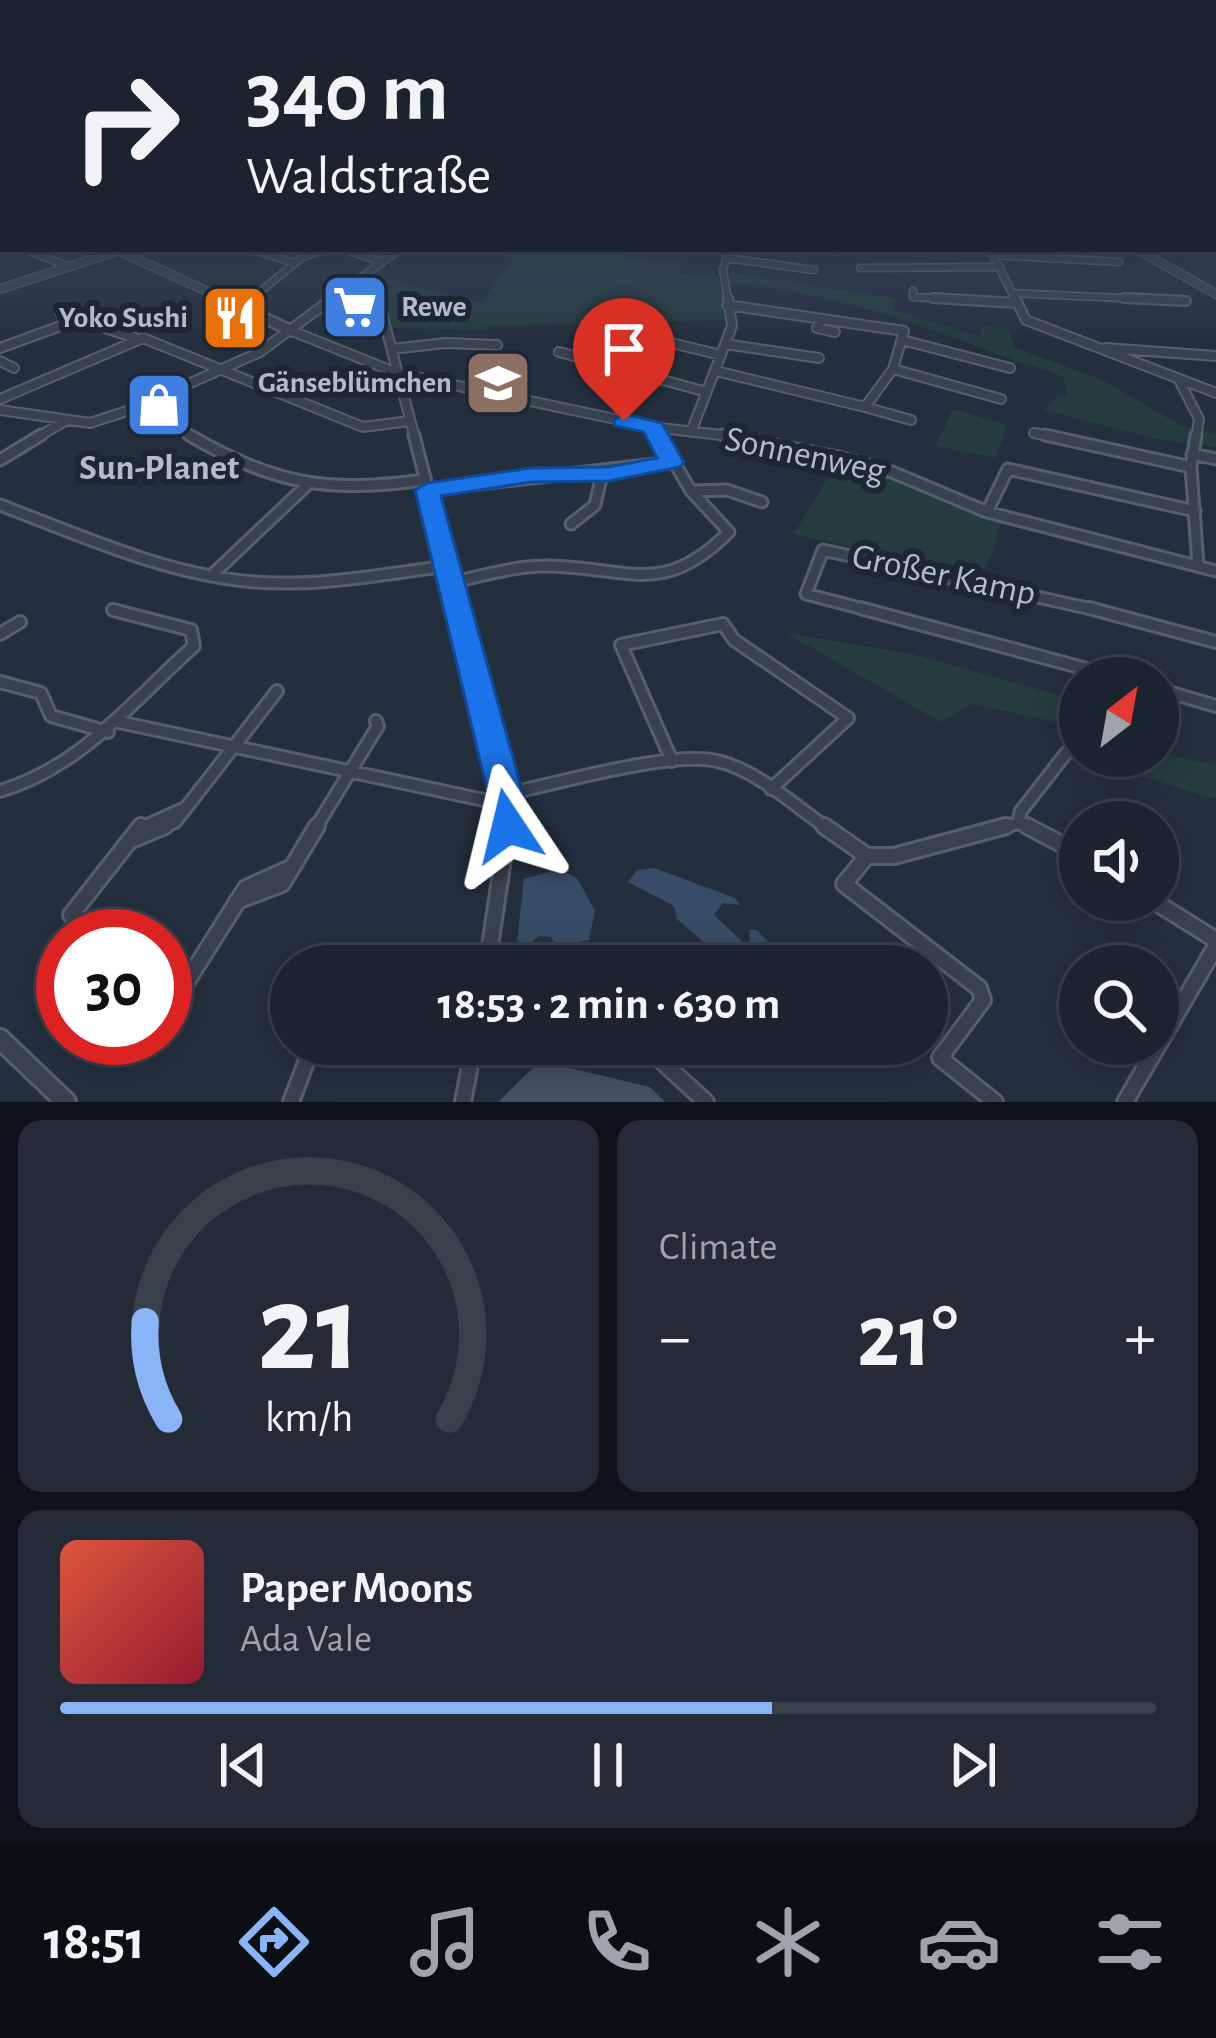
<!DOCTYPE html>
<meta charset="utf-8">
<style>
body{margin:0;font-family:"Alegreya Sans",sans-serif;background:#242b36;color:#f1f3f6;height:100vh;display:flex;flex-direction:column;font-size:45px;white-space:nowrap}
*{box-sizing:border-box;margin:0}
p{font-size:39px;color:#a0a4aa}
.icon{flex:none;width:66px;height:66px;fill:none;stroke:currentColor;stroke-width:2;stroke-linecap:round;stroke-linejoin:round}
.map{position:relative;height:1102px;overflow:hidden}
.sheet{display:flex;flex-direction:column;gap:18px;padding:18px;background:#0f1319;flex:1}
.sheet>*{flex:none}
.top-card{position:absolute;left:0px;top:0px;width:1218px;height:252px;box-shadow:0 6px 30px #0003,0 0 0 3px #39404a;background:#1b232e;color:#f1f3f6;overflow:hidden}
.needle{width:78px;rotate:31deg}
.controls{position:absolute;left:1059px;top:657px;display:grid;gap:24px}
.controls a{display:grid;place-items:center;width:120px;height:120px;border-radius:50%;background:#1b232e;box-shadow:0 6px 30px #0003,0 0 0 3px #39404a;font-size:60px}
.speed{position:absolute;left:36px;top:909px;display:flex;gap:24px;font-size:60px;font-weight:700;text-align:center}
.speed>*{display:grid;place-content:center;width:156px;height:156px;border-radius:50%;background:#1b232e;box-shadow:0 6px 30px #0003,0 0 0 3px #39404a;line-height:1}
.speed .limit{border:18px solid #d22;background:#fff;color:#111}
.pin{position:absolute;display:grid;place-items:center;width:102px;height:102px;color:#fff;margin:-123px -51px;border-radius:50% 50% 50% 0;rotate:-45deg;box-shadow:0 0 12px #0007}
.pin .icon{rotate:45deg}
.me{position:absolute;width:132px;margin:-66px;rotate:350deg;stroke-linejoin:round;filter:drop-shadow(0 0 9px #0008)}
.turn{display:flex;align-items:center;gap:42px;height:252px;padding:0 48px;font-size:54px}
.turn .icon{width:156px;height:156px;stroke-width:2.5}
.turn b{display:block;font-size:84px;line-height:102px}
.big{font-size:90px;font-weight:700;line-height:1.1}
.sheet .tile{flex:1;display:flex;flex-direction:column;justify-content:center;gap:18px;min-width:0;padding:0 42px;border-radius:24px;background:#242b36}
.sheet .dial{align-items:center;gap:0}
.dial svg{height:312px;overflow:visible;fill:none;stroke:#39404a;stroke-width:7;stroke-linecap:round;text-anchor:middle}
.dial text{fill:#f1f3f6;stroke:none}
.song{display:flex;align-items:center;gap:36px}
.cover{width:144px;height:144px;border-radius:18px;background:linear-gradient(135deg,hsl(10 70% 55%),hsl(350 70% 35%))}
.played{height:12px;border-radius:6px;background:linear-gradient(90deg,#8ab4f8 65%,#39404a 65%)}
.keys{display:flex;justify-content:space-around;direction:ltr}
.heat{display:flex;justify-content:space-between;align-items:center;font-size:66px;direction:ltr}
.sheet .tiles{flex:1;display:grid;gap:18px;grid-template-columns:1fr 1fr}
.tile:last-child{grid-column:span 2}
.trip{position:absolute;left:270px;top:945px;width:678px;height:120px;border-radius:60px;background:#1b232e;box-shadow:0 6px 30px #0003,0 0 0 3px #39404a;font-weight:700;line-height:120px;text-align:center}
.tab-bar{display:flex;height:192px;justify-content:space-around;align-items:center;background:#0b0e12;color:#a0a4aa}
.tab-bar .icon{width:84px;height:84px}
.tab-bar .active{color:#8ab4f8}
.tab-bar b{font-size:54px;color:#f1f3f6}
.map>svg:first-child{display:block}
.green{fill:#263c3f}
.water{fill:#394c67}
.building{fill:#455162}
.lines{fill:none;stroke-linecap:round;stroke-linejoin:round}
.minor-far4-casing{stroke:#565f6c;stroke-width:9}
.minor-far3-casing{stroke:#565f6c;stroke-width:12}
.minor-far2-casing{stroke:#565f6c;stroke-width:15}
.minor-far1-casing{stroke:#565f6c;stroke-width:16}
.minor-casing{stroke:#565f6c;stroke-width:20}
.tertiary-far2-casing{stroke:#565f6c;stroke-width:10}
.tertiary-far1-casing{stroke:#565f6c;stroke-width:14}
.tertiary-casing{stroke:#565f6c;stroke-width:24}
.minor-far4{stroke:#38414e;stroke-width:6}
.minor-far3{stroke:#38414e;stroke-width:8}
.minor-far2{stroke:#38414e;stroke-width:9}
.minor-far1{stroke:#38414e;stroke-width:10}
.minor{stroke:#38414e;stroke-width:14}
.tertiary-far2{stroke:#38414e;stroke-width:8}
.tertiary-far1{stroke:#38414e;stroke-width:9}
.tertiary{stroke:#38414e;stroke-width:18}
.route{fill:#1a73e8;stroke:#114b97;stroke-width:3}
.labels{text-anchor:middle;dominant-baseline:central;stroke-width:12;stroke-linejoin:round;paint-order:stroke}
.far-poi-label{font-size:30px;font-weight:bold;fill:#b4bcc9;stroke:#1d2633;text-anchor:end}
.street-label{font-size:36px;fill:#b4bcc9;stroke:#1d2633}
.poi-label{font-size:36px;font-weight:bold;fill:#b4bcc9;stroke:#1d2633}
</style>
<div class="map">
<svg width="1216" height="1102" viewBox="0 0 1216 1102">
<rect width="100%" height="100%" fill="#242f3e"/>
<path class="green" d="M509,249L605,250L617,251V256L681,262L678,274L719,277L725,320L485,326L490,330L391,328L376,276L482,303L513,259L503,257Z
M729,272L896,299L893,309L981,337L980,326L1008,328L1015,348L1102,380L1180,425L1216,434V447L1157,439L1044,410L1058,396L1067,397L1064,378C1047,368 1030,367 1011,359C918,323 830,292 729,283Z
M953,409L1007,425L996,458L936,446Z
M838,460L908,480L973,511L1002,519L991,557L980,576L794,534Z
M786,633L912,654L1080,701V727L972,704L941,722Z
M1158,753L1216,765V799L1117,769L1107,756Z"/>
<path class="water" d="M654,868L735,898L740,905L723,903L714,915L744,943L750,941L749,930H757L768,942L766,951L777,966H731L677,919L674,906L628,882L637,870Z
M559,869L577,878L595,911L589,940L556,946L551,937L539,936L528,945L517,941L524,879Z"/>
<path class="building" d="M540,1061L650,1087L665,1102H498Z"/>
<g class="lines">
<defs>
<path id="minor-far4" d="M25,249L69,267
M251,249L294,263
M344,249L382,262
M819,249L836,251
M990,249L1016,301
M1211,249H1216
M1140,251L1160,249
M993,255L1119,262
M726,258L814,270
M860,268L1000,267
M365,275L372,279L379,301
M913,291V297L985,301
M1013,293L1186,301
M249,301L301,258L324,249
M329,301L400,249
M728,301L723,269L731,249"/>
<path id="minor-far3" d="M378,298L415,438
M933,298L1017,303
M1015,298L1026,320L1216,393
M1124,298L1186,301
M238,308L253,298
M60,313L135,338
M822,319L817,328L835,332
M292,331L397,373L653,427L746,438
M634,334L721,355
M902,340L1010,368
M725,344L819,358
M0,348L77,320
M1106,348L1216,356
M392,349L445,343L497,345
M559,352L707,392
M0,361L14,368
M893,369L1001,399
M716,371L865,407L893,369L904,331L727,305
M1180,382L1199,419L1196,438
M0,399L143,338L363,427L409,421
M140,406L195,438
M865,407L911,420
M0,410L90,423L130,410L260,352L333,298
M653,427L660,438
M691,432L732,326L728,298
M1034,433L1059,438
M36,438L67,420"/>
<path id="minor-far2" d="M189,435C275,485 327,493 424,480
M414,435L459,611
M723,435L838,457L892,472L987,512L1216,571
M1045,435L1191,467
M1196,435L1191,467L1198,566
M1192,454L1216,459
M0,460L41,435
M427,490L672,462
M691,491L727,490L762,502
M0,505C82,536 166,575 255,582C319,587 384,574 447,566
M987,512L1008,469L1195,511
M571,524L595,505L602,474
M211,576L306,486
M452,582C483,576 514,566 545,566C627,566 661,600 729,532L691,491L658,435
M113,610L118,611
M871,611L806,594L823,550L1101,611"/>
<path id="minor-far1" d="M458,608L506,794L508,829
M860,608L1120,678
M1089,608L1216,642
M0,634L20,622
M0,682L41,693L51,716L108,732
M1158,689L1216,706
M119,722L507,805
M672,761L621,645L723,624L734,640L848,718L771,789
M0,791C83,766 131,702 194,646L191,630L113,610
M506,794C556,784 672,750 717,761C757,770 795,806 828,829
M1018,823L1021,811L1067,752
M139,829L185,808
M158,829L175,822L277,691
M315,829L378,726L376,721
M995,829L1018,823L1035,829"/>
<path id="minor" d="M824,826L867,856H894L1006,826
M1027,826L1080,854
M129,841L165,826
M867,856L844,884L979,988L983,1000L940,1058L995,1102
M1152,900L1216,940
M237,901L282,884L317,826
M71,915L141,826
M487,966L508,826
M177,997L246,888L290,868
M629,1044L658,1058L706,1102
M291,1102L313,1044
M463,1102L474,1044
M1125,1102L1216,946"/>
<path id="tertiary-far2" d="M115,249L228,301
M1136,249L1216,294
M0,289L123,249"/>
<path id="tertiary-far1" d="M221,298L292,331"/>
<path id="tertiary" d="M0,1039L66,1102"/>
</defs>
<use href="#minor-far4" class="minor-far4-casing"/>
<use href="#minor-far3" class="minor-far3-casing"/>
<use href="#minor-far2" class="minor-far2-casing"/>
<use href="#minor-far1" class="minor-far1-casing"/>
<use href="#minor" class="minor-casing"/>
<use href="#tertiary-far2" class="tertiary-far2-casing"/>
<use href="#tertiary-far1" class="tertiary-far1-casing"/>
<use href="#tertiary" class="tertiary-casing"/>
<use href="#minor-far4" class="minor-far4"/>
<use href="#minor-far3" class="minor-far3"/>
<use href="#minor-far2" class="minor-far2"/>
<use href="#minor-far1" class="minor-far1"/>
<use href="#minor" class="minor"/>
<use href="#tertiary-far2" class="tertiary-far2"/>
<use href="#tertiary-far1" class="tertiary-far1"/>
<use href="#tertiary" class="tertiary"/>
</g>
<linearGradient id="sky" x2="0" y2="1"><stop stop-color="#141a22"/><stop offset="0.55" stop-color="#3f4d63"/><stop offset="1" stop-color="#3f4d63" stop-opacity="0"/></linearGradient>
<rect width="1216" height="345" fill="url(#sky)"/>
<path class="route" d="M624,414L662,423L684,462L680,467L609,481L531,482L441,496L523,794L527,826L522,837L508,842L495,837L488,794L415,490L427,483L531,468L609,467L657,458L644,432L616,426L613,421Z"/>
<defs>
<symbol id="supermarket-square" viewBox="-11 -11 22 22"><rect x="-9" y="-9" width="18" height="18" rx="4" fill="#3f7fe0" stroke="#1d2633"/><path d="M-6-5.5h2.5l.6 2H6L4.5 2H-2.5L-4.4-4H-6ZM-1.5 3.2a1.3 1.3 0 1 0 .1 0ZM3 3.2a1.3 1.3 0 1 0 .1 0Z" fill="#fff"/></symbol>
<symbol id="restaurant-square" viewBox="-11 -11 22 22"><rect x="-9" y="-9" width="18" height="18" rx="4" fill="#e8710a" stroke="#1d2633"/><path d="M-5-6h1v4h1v-4h1v4h1v-4h1v5L-1.5 .5V6h-2V.5L-5-1ZM5-6V6H3V1.5H1.5Q1.5-4 5-6Z" fill="#fff"/></symbol>
<symbol id="school-square" viewBox="-11 -11 22 22"><rect x="-9" y="-9" width="18" height="18" rx="4" fill="#8d6e63" stroke="#1d2633"/><path d="M0-5L7-2L0 1L-7-2ZM-4 1L0 2.5L4 1V4Q0 6-4 4Z" fill="#fff"/></symbol>
<symbol id="shop-square" viewBox="-11 -11 22 22"><rect x="-9" y="-9" width="18" height="18" rx="4" fill="#3f7fe0" stroke="#1d2633"/><path d="M-5-2.5h2.3a2.7 3.5 0 0 1 5.4 0H5L5.5 6h-11ZM-1.5-2.5h3a1.5 2.3 0 0 0-3 0Z" fill="#fff"/></symbol>
</defs>
<g fill-rule="evenodd">
<use href="#supermarket-square" x="317" y="269" width="76" height="76"/>
<use href="#restaurant-square" x="197" y="280" width="76" height="76"/>
<use href="#school-square" x="460" y="345" width="76" height="76"/>
<use href="#shop-square" x="121" y="367" width="76" height="76"/>
</g>
<g class="labels">
<g class="far-poi-label">
<text x="401" y="307" text-anchor="start">Rewe</text>
<text x="188" y="318">Yoko Sushi</text>
<text x="452" y="383">Gänseblümchen</text>
</g>
<g class="street-label">
<text transform="translate(805 455) rotate(12)">Sonnenweg</text>
<text transform="translate(944 575) rotate(12)">Großer Kamp</text>
</g>
<g class="poi-label">
<text x="159" y="468">Sun-Planet</text>
</g>
</g>
</svg>
<div class="controls">
<a><svg class="needle" viewBox="-14 -14 28 28"><path d="M0-13l5 13h-10z" fill="#e53935"/><path d="M0 13l5-13h-10z" fill="#a0a4aa"/></svg></a>
<a><svg class="icon" aria-label="sound" viewBox="0 0 24 24"><path d="M4 9h4l5-4v14l-5-4H4zM17 9q2 3 0 6"/></svg></a>
<a><svg class="icon" aria-label="search" viewBox="0 0 24 24"><circle cx="10" cy="10" r="6"/><path d="M15 15l6 6"/></svg></a>
</div>
<div class="speed"><div class="limit">30</div></div>
<div class="pin" style="left:624px;top:421px;background:#d93025"><svg class="icon" aria-label="arrive" viewBox="0 0 24 24"><path d="M6 21V4h12l-3 4 3 4H6"/></svg></div>
<svg class="me" style="left:508px;top:826px" viewBox="-20 -20 40 40"><path d="M0-17L14 15 0 8-14 15z" fill="#1a73e8" stroke="#fff" stroke-width="4"/></svg>
<div class="trip">18:53 · 2 min · 630 m</div>
<div class="top-card">
<div class="turn"><svg class="icon" aria-label="right" viewBox="0 0 24 24"><path d="M7 20v-9h11M14 6l5 5-5 5"/></svg><div><b>340 m</b>Waldstraße</div></div>
</div>
</div>
<section class="sheet">
<div class="tiles">
<div class="tile dial"><svg viewBox="0 0 100 80">
<path d="M14 69A42 42 0 1 1 86 69"/>
<path d="M14 69A42 42 0 0 1 8 44" stroke="#8ab4f8"/>
<text x="50" y="56" font-size="32" font-weight="700">21</text>
<text x="50" y="72" font-size="11">km/h</text>
</svg></div>
<div class="tile"><p>Climate</p>
<div class="heat"><a>−</a><b class="big">21°</b><a>+</a></div>
</div>
<div class="tile">
<div class="song"><i class="cover"></i><div><b>Paper Moons</b><p>Ada Vale</p></div></div>
<div class="played"></div>
<div class="keys"><svg class="icon" aria-label="previous" viewBox="0 0 24 24"><path d="M18 5L8 12l10 7zM5 5v14"/></svg><svg class="icon" aria-label="pause" viewBox="0 0 24 24"><path d="M8 5v14M16 5v14"/></svg><svg class="icon" aria-label="next" viewBox="0 0 24 24"><path d="M6 5l10 7-10 7zM19 5v14"/></svg></div>
</div>
</div>
</section>
<nav class="tab-bar">
<b>18:51</b>
<svg class="icon active" aria-label="directions" viewBox="0 0 24 24"><path d="M12 3l9 9-9 9-9-9zM9 14v-3h6M13 9l2 2-2 2"/></svg>
<svg class="icon" aria-label="music" viewBox="0 0 24 24"><path d="M9 18V5l10-2v13"/><circle cx="6" cy="18" r="3"/><circle cx="16" cy="16" r="3"/></svg>
<svg class="icon" aria-label="phone" viewBox="0 0 24 24"><path d="M5 4h4l2 5-3 2q2 4 5 5l2-3 5 2v4C11 20 4 13 5 4z"/></svg>
<svg class="icon" aria-label="climate" viewBox="0 0 24 24"><path d="M12 3v18M4 7l16 10M4 17L20 7"/></svg>
<svg class="icon" aria-label="car" viewBox="0 0 24 24"><path d="M5 17H2v-5l4-1 3-4h7l3 4 3 1v5h-3M9 17h6M6 11h13"/><circle cx="7" cy="17" r="2"/><circle cx="17" cy="17" r="2"/></svg>
<svg class="icon" aria-label="filters" viewBox="0 0 24 24"><path d="M4 7h16M4 17h16"/><circle cx="9" cy="7" r="2"/><circle cx="15" cy="17" r="2"/></svg>
</nav>
